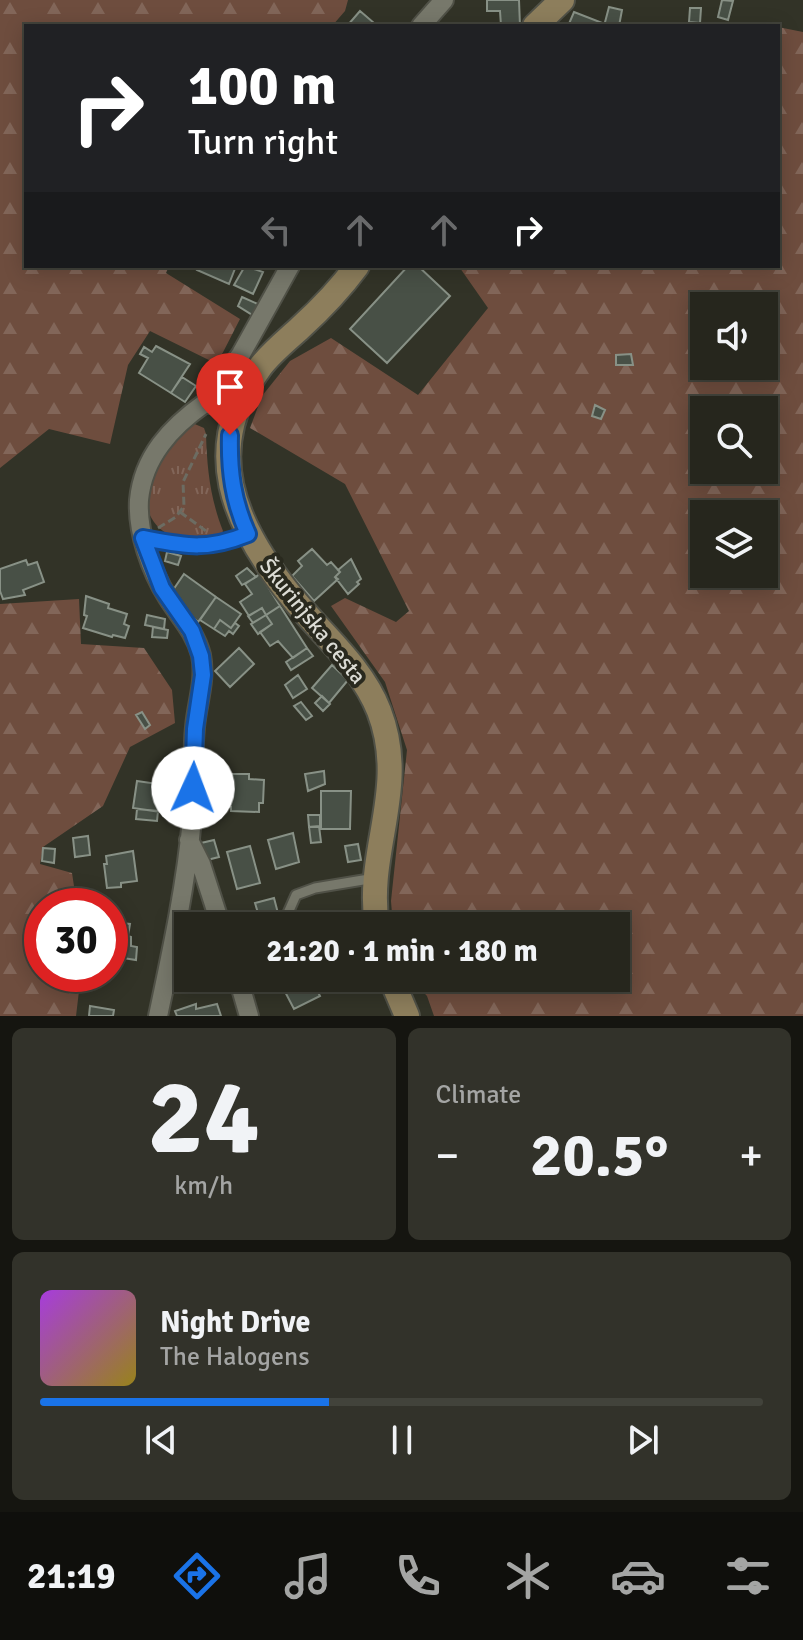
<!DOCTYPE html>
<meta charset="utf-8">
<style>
body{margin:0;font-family:Signika,sans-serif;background:#32322a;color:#f1f3f6;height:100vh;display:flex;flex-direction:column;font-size:30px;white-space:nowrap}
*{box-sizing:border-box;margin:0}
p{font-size:26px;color:#a4a5a4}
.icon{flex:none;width:44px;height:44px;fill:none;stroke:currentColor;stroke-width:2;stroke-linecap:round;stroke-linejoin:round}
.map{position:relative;height:1016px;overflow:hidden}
.details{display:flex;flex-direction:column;gap:12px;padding:12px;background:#151510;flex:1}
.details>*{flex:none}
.banner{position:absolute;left:24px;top:24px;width:756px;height:244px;border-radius:0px;box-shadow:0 4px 20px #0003,0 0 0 2px #42433b;background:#202124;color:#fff;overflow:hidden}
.fabs{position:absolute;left:690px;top:292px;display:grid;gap:16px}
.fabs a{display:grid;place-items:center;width:88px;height:88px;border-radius:0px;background:#26261d;box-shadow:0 4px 20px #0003,0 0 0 2px #42433b;font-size:40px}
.speed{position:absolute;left:24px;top:888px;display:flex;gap:16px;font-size:40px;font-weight:700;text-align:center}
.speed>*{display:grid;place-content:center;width:104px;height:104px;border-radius:50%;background:#26261d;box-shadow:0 4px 20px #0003,0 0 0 2px #42433b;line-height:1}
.speed .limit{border:12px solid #d22;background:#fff;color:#111}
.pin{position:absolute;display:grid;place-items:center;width:68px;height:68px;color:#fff;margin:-82px -34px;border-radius:50% 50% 50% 0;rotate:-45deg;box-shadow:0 0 8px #0007}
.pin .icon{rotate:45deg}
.me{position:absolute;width:88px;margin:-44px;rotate:2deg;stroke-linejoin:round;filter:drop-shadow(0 0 6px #0008)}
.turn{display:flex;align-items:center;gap:28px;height:168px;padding:0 32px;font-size:36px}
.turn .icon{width:104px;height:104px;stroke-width:2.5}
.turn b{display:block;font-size:56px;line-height:68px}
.lanes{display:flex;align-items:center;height:76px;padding:0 32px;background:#0003;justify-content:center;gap:40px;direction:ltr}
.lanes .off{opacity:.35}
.big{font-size:60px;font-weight:800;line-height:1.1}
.details .tile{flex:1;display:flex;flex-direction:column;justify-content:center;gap:12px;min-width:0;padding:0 28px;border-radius:12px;background:#32322a}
.details .dial{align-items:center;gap:0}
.dial b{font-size:104px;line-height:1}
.song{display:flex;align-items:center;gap:24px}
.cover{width:96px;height:96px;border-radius:12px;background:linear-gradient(135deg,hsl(280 70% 55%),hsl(50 70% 35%))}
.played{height:8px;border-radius:4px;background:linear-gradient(90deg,#1a73e8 40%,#42433b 40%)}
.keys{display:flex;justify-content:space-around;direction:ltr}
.heat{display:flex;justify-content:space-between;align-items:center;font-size:44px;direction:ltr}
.details .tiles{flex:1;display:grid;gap:12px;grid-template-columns:1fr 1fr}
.tile:last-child{grid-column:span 2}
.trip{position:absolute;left:174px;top:912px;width:456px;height:80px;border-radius:0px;background:#26261d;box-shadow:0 4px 20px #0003,0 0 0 2px #42433b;font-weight:800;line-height:80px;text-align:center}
.dock{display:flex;height:128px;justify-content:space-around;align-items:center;background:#0f0f0c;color:#a4a5a4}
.dock .icon{width:56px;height:56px}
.dock .selected{color:#1a73e8}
.dock b{font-size:36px;color:#f1f3f6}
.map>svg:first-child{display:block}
.forest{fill:url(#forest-firs);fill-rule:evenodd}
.park{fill:url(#park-tufts)}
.building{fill:#485046;stroke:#889186;stroke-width:2}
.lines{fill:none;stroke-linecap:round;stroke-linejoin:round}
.lane-casing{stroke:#505147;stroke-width:13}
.street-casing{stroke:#505147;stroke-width:22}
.secondary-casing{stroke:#505147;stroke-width:28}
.path{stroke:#6c6c62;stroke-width:3;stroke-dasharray:8 4;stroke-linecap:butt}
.lane{stroke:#77786b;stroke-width:9}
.street{stroke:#77786b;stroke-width:18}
.secondary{stroke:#8d7e5c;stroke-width:24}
.route-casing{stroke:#114b97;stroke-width:20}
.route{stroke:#1a73e8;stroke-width:14}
.labels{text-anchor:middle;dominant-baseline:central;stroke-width:8;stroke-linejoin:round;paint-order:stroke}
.street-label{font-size:22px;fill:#dcdcd5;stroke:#29291e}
</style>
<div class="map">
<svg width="803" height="1016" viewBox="0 0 803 1016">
<defs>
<pattern id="forest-firs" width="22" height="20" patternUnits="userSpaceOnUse" patternTransform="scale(2)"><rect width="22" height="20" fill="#6e4d3e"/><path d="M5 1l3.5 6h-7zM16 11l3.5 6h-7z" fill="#826659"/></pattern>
<pattern id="park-tufts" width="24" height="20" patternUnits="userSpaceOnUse" patternTransform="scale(2)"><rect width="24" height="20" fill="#6e4d3e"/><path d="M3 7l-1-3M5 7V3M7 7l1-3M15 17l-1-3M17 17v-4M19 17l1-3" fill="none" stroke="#826659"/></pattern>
</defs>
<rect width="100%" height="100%" fill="#323327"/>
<path class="forest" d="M0,0H348L345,11L332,26H26V266H169L166,273L240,319L217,364L150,331L128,365L110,444L49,429L0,468Z
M778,27L803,32V1016H434L427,996L410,978H616V926H393L391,901L407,750L385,682L331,606L345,598L396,622L409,611L345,484L250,428L262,396L290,361L331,338L418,395L488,308L460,268L463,266H778ZM704,306H764V366H704ZM704,410H764V470H704ZM704,514H764V574H704Z
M79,599L81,644L144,648L172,690L175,723L130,747L103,806L43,847L40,864L72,873L77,906H42V974H81L76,1016H0V604Z"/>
<path class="park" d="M190,422L204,428L206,434C207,468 210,498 223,531L218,540C161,549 128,514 157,460C165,446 179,434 190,422Z"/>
<path class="building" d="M487,0H519L520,26H501L500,11H487Z
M722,0L733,1L728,20L718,17Z
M609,7L622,10L619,26H604Z
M690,8H701L700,23L689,22Z
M360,11L374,23L371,26H347Z
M574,12L605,24L604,26H568Z
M199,266H236L229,284L197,270Z
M245,266L263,272L253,294L234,285Z
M408,266H418L450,296L387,363L350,329Z
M242,297L260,305L254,316L238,306Z
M156,346L190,364L171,393L139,373L148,358L140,354L144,347L152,352Z
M631,354L633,365H616V355Z
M182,377L196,386L185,402L171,393Z
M595,405L605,410L601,419L592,416Z
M312,549L327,565L331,562L340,572L335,577L338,579L314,601L292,576L302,566L298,561Z
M167,552L181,556L178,565L165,561Z
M351,559L361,579L357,582L359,584L348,594L335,577L340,572L338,570Z
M26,560L28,565L37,562L44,582L23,590L25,595L3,599L0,591V569Z
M247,568L256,577L242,585L236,576Z
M184,574L216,597L198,622L177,603L171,593Z
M260,574L280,606L266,615L262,608L249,616L240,602L252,594L245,584Z
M86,596L109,604L108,608L127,614L124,624L129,626L125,638L113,635L112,637L83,628L87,616L84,615Z
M216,597L241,614L231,628L220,620L214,629L200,620Z
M280,606L307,648L293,658L278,641L270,646L260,632L272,624L266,615Z
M262,608L266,615L253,623L248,616Z
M147,615L165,619L164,629L145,625Z
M266,615L272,624L258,634L251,624Z
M220,620L231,628L235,623L239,626L233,634L229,631L225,636L214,629Z
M153,627L168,630L167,638L152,637Z
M239,648L254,664L230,687L215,671Z
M307,648L313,656L291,670L286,662Z
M332,665L348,680L329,703L312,688Z
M298,675L307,689L293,698L285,685Z
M322,696L330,704L323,711L315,703Z
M301,702L312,716L306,720L294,706Z
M142,712L150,725L145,729L136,715Z
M324,771L325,784L308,791L305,774Z
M232,774H249V779L264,780L263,803H259V812L231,811V807H227V798L221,797V790H227V779H232Z
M137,781L165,785L161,812L133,808Z
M165,786L183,788L182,800L163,797Z
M321,791H351L350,829H321Z
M137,809L158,811L157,821L136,819Z
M308,815H320V827H309Z
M319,826L321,842L311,843L309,827Z
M293,833L299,862L276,869L268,840Z
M88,836L90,855L75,857L73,838Z
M214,840L219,857L207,860L201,843Z
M358,844L361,860L348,862L345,846Z
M250,846L260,883L237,889L227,852Z
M43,848L55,849L54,863L42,861Z
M133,851L137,881L121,883V887L107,888L104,864H107L106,856Z
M274,898L279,917L261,923L255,903Z
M348,918L351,926H320Z
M110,922L130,924L128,936L131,937V946L137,947L136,960L110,956Z
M311,978L320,996L294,1009L281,984L286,981V978Z
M196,1004V1009L217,1004L221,1016H177L175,1011Z
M90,1006L114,1010L113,1016H89Z"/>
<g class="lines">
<defs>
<path id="lane" d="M143,538C185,546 206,551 248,534
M292,926L288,913L296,895L315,888L375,878"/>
<path id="street" d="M421,26L444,0
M205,403L241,354L290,266
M189,840L201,864L221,926
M238,978L249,1016
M158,1016C172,950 186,885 192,819C194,788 192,758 195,727C197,703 206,680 201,655C195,632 180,617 168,598C151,571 137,532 139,500C143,457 171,427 205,403L238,408"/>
<path id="secondary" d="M535,26L562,0
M357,266C340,289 321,309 300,328C287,340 272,352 261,366C199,449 234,525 291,596C321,634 361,665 379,711C409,789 365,850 377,926
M391,978L407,1016"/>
</defs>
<use href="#lane" class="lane-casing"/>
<use href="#street" class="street-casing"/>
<use href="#secondary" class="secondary-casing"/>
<path class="path" d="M180,512L206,531
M158,528L176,517L184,506L183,482L206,434"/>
<use href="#lane" class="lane"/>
<use href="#street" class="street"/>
<use href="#secondary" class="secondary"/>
</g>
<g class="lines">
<defs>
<path id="route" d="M193,788L195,729L203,675L201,656L192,631L162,588L143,538C186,546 206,551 248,534C233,501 229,471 230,435"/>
</defs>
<use href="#route" class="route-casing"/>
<use href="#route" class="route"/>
</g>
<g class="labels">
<g class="street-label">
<text transform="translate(313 621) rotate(51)">Škurinjska cesta</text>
</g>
</g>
</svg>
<div class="fabs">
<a><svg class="icon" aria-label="sound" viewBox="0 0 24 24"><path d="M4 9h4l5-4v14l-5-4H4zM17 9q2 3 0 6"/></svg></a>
<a><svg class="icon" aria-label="search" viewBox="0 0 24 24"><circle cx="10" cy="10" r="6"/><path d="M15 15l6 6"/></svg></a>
<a><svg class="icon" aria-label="layers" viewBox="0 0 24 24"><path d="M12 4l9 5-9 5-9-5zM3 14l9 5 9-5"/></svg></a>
</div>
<div class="speed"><div class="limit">30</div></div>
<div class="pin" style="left:230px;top:435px;background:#d93025"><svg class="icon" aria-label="arrive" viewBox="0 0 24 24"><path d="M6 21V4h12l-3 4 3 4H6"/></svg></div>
<svg class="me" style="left:193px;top:788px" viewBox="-20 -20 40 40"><circle r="19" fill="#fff"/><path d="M0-13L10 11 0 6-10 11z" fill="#1a73e8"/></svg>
<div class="trip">21:20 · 1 min · 180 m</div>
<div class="banner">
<div class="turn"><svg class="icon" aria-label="right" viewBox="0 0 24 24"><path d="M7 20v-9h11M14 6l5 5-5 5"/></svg><div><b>100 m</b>Turn right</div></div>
<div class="lanes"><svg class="icon off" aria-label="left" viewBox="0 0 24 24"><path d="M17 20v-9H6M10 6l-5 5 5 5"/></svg><svg class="icon off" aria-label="ahead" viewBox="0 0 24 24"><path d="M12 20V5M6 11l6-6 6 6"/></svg><svg class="icon off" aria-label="ahead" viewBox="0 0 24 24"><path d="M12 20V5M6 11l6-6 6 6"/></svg><svg class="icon" aria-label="right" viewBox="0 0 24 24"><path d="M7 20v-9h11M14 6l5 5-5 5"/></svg></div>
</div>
</div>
<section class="details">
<div class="tiles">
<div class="tile dial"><b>24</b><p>km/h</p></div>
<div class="tile"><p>Climate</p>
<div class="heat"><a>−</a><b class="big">20.5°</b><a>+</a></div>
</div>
<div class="tile">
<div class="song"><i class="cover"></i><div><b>Night Drive</b><p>The Halogens</p></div></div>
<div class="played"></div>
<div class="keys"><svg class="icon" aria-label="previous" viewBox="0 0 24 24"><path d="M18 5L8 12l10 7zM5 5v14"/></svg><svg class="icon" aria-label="pause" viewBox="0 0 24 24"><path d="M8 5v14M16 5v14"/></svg><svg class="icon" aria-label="next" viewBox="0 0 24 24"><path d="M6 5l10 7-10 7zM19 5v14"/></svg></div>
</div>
</div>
</section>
<nav class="dock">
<b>21:19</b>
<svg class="icon selected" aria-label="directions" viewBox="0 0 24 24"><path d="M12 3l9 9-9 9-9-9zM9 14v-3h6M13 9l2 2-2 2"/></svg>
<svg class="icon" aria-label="music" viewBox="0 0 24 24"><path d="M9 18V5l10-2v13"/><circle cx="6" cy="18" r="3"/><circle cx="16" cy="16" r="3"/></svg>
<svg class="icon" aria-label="phone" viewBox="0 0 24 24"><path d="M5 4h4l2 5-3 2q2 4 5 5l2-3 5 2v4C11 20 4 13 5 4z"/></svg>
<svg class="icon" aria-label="climate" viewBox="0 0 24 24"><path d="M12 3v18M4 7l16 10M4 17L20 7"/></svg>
<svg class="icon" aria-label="car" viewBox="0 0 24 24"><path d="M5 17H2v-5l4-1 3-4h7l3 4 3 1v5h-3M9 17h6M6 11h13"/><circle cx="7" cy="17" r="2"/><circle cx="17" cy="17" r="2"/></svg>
<svg class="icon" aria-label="filters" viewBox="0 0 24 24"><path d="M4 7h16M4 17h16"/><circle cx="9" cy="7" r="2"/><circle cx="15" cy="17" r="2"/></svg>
</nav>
